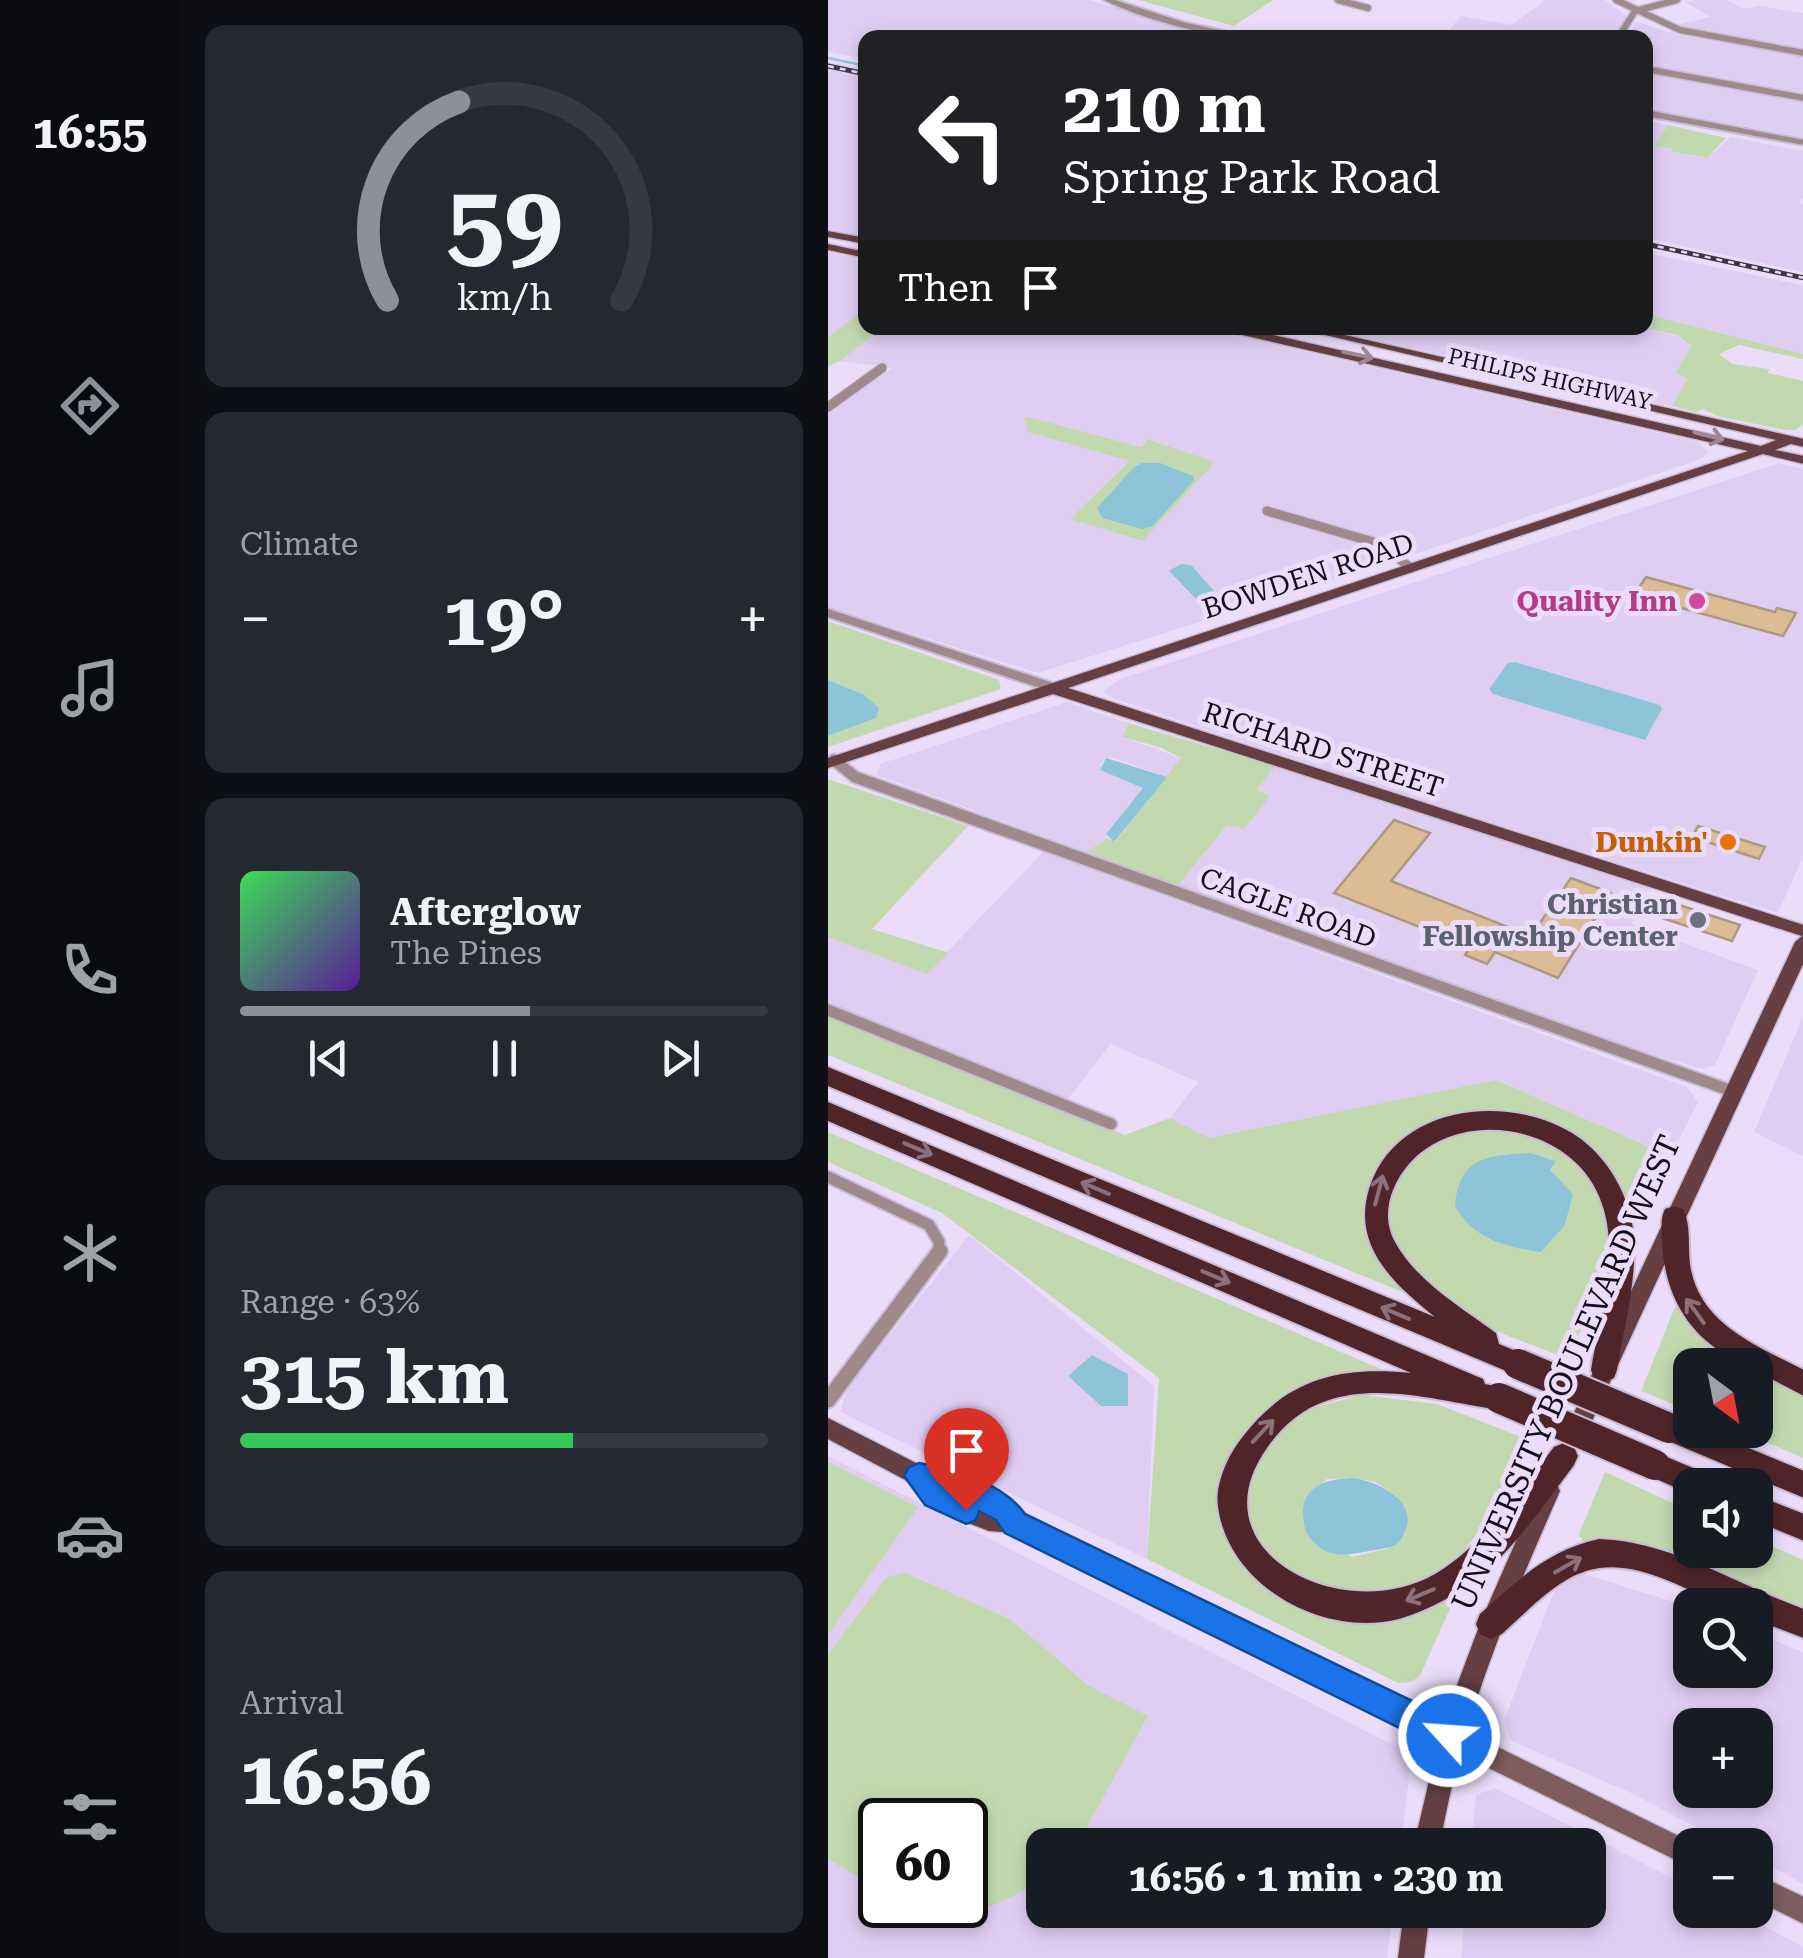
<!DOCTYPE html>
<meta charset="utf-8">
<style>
body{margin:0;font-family:"Roboto Serif",serif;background:#242831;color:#f1f3f6;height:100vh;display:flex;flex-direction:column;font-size:38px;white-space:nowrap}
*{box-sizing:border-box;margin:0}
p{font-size:32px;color:#9ea1a6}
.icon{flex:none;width:55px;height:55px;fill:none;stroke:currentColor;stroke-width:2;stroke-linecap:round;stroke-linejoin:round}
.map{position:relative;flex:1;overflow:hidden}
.details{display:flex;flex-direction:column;gap:25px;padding:25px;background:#0d0f14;width:648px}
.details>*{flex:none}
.top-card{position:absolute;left:30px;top:30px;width:795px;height:305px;border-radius:20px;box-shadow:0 5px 15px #0003;background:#202124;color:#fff;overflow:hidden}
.needle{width:65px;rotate:148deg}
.buttons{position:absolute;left:845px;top:1348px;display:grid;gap:20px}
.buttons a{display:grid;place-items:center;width:100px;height:100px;border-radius:20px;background:#171b24;box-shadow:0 5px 15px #0003;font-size:50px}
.speed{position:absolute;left:30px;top:1798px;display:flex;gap:20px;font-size:50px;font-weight:700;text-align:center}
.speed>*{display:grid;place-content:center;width:130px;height:130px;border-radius:50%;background:#171b24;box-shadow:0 5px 15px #0003;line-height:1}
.speed .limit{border:5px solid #111;border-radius:15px;background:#fff;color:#111}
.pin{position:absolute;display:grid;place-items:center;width:85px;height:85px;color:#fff;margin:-102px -42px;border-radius:50% 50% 50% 0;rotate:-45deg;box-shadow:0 0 10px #0007}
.pin .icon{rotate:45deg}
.me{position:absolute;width:110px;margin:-55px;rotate:296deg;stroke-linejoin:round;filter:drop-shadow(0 0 8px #0008)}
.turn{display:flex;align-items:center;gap:35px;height:210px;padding:0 40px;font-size:45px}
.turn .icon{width:130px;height:130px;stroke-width:2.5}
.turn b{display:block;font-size:70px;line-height:85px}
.then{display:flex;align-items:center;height:95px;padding:0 40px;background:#0003;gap:20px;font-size:38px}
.big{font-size:75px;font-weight:700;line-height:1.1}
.details .widget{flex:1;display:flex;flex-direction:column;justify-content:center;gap:15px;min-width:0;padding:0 35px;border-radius:20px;background:#242831}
.details .dial{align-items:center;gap:0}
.dial svg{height:260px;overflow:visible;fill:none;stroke:#363941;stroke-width:7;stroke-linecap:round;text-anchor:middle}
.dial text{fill:#f1f3f6;stroke:none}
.song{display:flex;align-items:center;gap:30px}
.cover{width:120px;height:120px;border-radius:15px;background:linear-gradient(135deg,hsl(130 70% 55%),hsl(270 70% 35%))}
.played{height:10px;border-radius:5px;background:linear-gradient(90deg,#8c9099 55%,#363941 55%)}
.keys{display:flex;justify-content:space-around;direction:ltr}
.heat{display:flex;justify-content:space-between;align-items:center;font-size:55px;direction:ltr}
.charge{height:15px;border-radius:8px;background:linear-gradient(90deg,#34c759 63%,#363941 0)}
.trip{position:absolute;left:198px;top:1828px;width:580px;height:100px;border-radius:20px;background:#171b24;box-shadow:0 5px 15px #0003;font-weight:700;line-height:100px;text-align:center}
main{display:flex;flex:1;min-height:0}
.dock{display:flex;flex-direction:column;width:180px;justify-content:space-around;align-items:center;background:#090b0e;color:#9ea1a6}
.dock .icon{width:70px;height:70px}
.dock .on{color:#8c9099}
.dock b{font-size:45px;color:#f1f3f6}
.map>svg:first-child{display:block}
.built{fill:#e0cef2;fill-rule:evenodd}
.green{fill:#c2d9b0;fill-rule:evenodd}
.water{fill:#8ec4d8}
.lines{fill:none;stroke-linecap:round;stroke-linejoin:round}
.stream{stroke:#8ec4d8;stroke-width:2.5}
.building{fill:#dbbc94;stroke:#ad9880;stroke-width:2.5}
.minor-far3-casing{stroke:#c8bcd6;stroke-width:9}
.minor-far2-casing{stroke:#c8bcd6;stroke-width:11}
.minor-far1-casing{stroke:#c8bcd6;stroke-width:15}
.minor-casing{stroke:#c8bcd6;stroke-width:19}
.tertiary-casing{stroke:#c8bcd6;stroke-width:4}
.secondary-casing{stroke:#c8bcd6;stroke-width:3}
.primary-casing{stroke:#c8bcd6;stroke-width:3}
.motorway-casing{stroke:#c8bcd6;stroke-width:4}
.minor-far3{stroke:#a0898a;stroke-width:6}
.minor-far2{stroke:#a0898a;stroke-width:9}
.minor-far1{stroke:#a0898a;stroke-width:11}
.minor{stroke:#a0898a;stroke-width:15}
.tertiary{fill:#a0898a;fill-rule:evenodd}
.secondary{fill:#7e5d5f;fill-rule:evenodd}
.primary{fill:#653f42;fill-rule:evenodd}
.motorway{fill:#4f252a;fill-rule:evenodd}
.rail-casing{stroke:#3b3442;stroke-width:5}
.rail{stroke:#ebddfa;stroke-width:2.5;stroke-dasharray:6;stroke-linecap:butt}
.motorway-bridge-casing{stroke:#c8bcd6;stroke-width:34;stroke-linecap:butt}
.motorway-bridge{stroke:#4f252a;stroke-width:30}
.oneway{stroke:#a18695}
.oneway2{stroke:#8d6f7d}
.route{fill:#1a73e8;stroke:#114b97;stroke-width:2.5}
.hotel-dot{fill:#d1479c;stroke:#ebddfa;stroke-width:4}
.food-dot{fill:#e8710a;stroke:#ebddfa;stroke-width:4}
.worship-dot{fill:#6b7280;stroke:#ebddfa;stroke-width:4}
.labels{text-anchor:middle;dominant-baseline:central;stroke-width:10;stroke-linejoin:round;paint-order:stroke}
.far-street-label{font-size:22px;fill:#120d17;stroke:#ebddfa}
.street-label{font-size:28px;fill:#120d17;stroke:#ebddfa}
.hotel-label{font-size:28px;font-weight:bold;fill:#b23c85;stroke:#ebddfa;text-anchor:end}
.food-label{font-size:28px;font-weight:bold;fill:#c56008;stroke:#ebddfa;text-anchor:end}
.worship-label{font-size:28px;font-weight:bold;fill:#5b616d;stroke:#ebddfa;text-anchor:end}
.near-street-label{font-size:32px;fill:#120d17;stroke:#ebddfa}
</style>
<main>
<nav class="dock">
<b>16:55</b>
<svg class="icon on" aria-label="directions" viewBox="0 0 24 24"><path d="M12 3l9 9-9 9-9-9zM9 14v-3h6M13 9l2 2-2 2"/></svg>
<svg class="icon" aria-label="music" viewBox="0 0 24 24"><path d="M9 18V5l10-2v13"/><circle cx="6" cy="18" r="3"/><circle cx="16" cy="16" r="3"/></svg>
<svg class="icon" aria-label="phone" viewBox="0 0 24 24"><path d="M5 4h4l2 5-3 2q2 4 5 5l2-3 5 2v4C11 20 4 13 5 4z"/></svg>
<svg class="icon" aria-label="climate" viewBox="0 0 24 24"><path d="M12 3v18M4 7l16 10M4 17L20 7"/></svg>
<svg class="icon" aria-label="car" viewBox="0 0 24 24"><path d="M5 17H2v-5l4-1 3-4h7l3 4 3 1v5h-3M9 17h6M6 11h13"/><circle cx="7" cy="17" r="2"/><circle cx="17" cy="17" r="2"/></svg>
<svg class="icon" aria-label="filters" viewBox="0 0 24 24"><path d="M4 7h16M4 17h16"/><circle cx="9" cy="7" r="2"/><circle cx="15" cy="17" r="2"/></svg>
</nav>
<section class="details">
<div class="widget dial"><svg viewBox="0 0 100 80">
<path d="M14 69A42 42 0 1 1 86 69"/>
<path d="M14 69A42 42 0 0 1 36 8" stroke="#8c9099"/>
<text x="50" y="56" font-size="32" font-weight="700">59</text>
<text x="50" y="72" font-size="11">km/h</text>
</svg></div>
<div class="widget"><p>Climate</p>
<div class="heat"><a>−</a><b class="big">19°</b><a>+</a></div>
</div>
<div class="widget">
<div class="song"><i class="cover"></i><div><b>Afterglow</b><p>The Pines</p></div></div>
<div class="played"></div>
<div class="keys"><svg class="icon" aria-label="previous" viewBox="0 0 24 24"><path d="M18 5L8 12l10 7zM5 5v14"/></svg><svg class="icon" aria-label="pause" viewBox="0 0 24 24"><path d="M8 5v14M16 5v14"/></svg><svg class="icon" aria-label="next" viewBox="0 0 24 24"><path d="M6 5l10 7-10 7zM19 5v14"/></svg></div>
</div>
<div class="widget"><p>Range · 63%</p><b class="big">315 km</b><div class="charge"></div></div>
<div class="widget"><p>Arrival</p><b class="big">16:56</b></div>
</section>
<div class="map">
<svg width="976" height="1958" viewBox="0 0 976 1958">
<rect width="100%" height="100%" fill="#ebddfa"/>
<path class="built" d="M0,0H262L389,37L38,38L37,59L0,52Z
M718,0H777L800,17L783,37L614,38L633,16L683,25Z
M867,0H898L916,9L931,6L975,13V50L844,26L882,17L857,2Z
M809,22L850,35L975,57V137L818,108V38H797Z
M0,62L37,70V237L0,229Z
M818,120L840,125L826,146L846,149L845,153L879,158L903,137L975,151V198L971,203L975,204V272L818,238Z
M0,252L38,260L37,313L0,337Z
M818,253L975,285V354L818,314Z
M54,328H375L870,442L880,452L873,459L596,551L210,673L0,607V413L64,368L12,361ZM197,417L313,447L321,439L386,462L315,541L243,519L303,461Z
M494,328H815L849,336L864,346L848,372L860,378L844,406Z
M951,463L975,469V857L950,913L567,793L282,697L276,691L292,679Z
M239,702L300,723L295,737L353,758L339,777L286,758H278L271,765L315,788L278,834L279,838L259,852L49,775L52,764Z
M447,766L822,887L803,924L930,970L887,1065L875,1069L819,1053L350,886L399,825L441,795L428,790Z
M215,852L859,1087L870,1102L843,1156L668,1080L381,1139L342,1118L370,1082L283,1044L239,1100L0,1002V937L99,973Z
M975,1017V1156L926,1132Z
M141,1235L326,1386L319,1559L12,1412L20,1388Z
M0,1456L575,1750L582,1769L573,1845H215V1910H565L559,1958H0ZM52,1820H138V1905H52Z
M753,1573L862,1607V1670H928V1633L975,1652V1884L928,1858V1845H902L803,1793L682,1740L677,1718L726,1591ZM862,1725H928V1790H862Z
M667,1788L862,1887V1910H906L975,1947V1958H633L637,1910H760V1845H643L648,1795Z"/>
<path class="green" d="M310,0H445L406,26Z
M840,125L898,138L879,158L844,152L845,149L826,146Z
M34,312L37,313L38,328H54L12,361L0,366V337Z
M818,314L975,354V359L911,345L891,354L904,364L941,369L940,373L975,381V424L967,430H957L889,416L875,409L868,412L844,406L860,378L847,373L864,346L849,335L815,328Z
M196,416L313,447L320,439L387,462L315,541L242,519L302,461L200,432Z
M0,621L171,680L173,689L0,747V736L48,718L35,694L0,680Z
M300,723L447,766L429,790L442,796L416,829L399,825L350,886L259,852L279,838L287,842L353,758L334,748L295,737Z
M0,779L140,826L44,929L121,953L99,974L0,937Z
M0,1014L297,1135L342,1118L381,1138L668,1080L836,1153L801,1225C794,1209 780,1165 768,1156C750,1143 706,1121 685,1114C623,1095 520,1153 540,1227C546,1246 566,1269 577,1286L574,1292L0,1055Z
M642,1128C657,1129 674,1128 689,1130C757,1142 790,1209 776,1272C769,1303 752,1331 739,1359C707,1345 668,1334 639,1315C578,1275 522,1213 592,1149C603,1139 627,1134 642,1128ZM703,1153L728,1161L721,1169L745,1194L737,1225L713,1252C679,1248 645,1239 628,1206V1198L672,1155Z
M0,1132L560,1372L490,1384L396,1479L450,1595L501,1619L550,1620L617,1601L623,1606L592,1676L583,1682L570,1683L319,1559L331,1378L114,1213L0,1162Z
M847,1307H853L975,1390V1458L910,1430H928V1365H862V1411L813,1391Z
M533,1395L609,1404L703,1441L676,1502L635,1551L606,1574L553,1598L460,1578L428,1540L419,1514V1487L446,1433L477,1410ZM526,1478L548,1482L568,1496L561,1548L524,1557L475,1522L477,1499L499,1479Z
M0,1462L90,1507L0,1635Z
M777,1472L862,1511V1550H928V1539L975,1560V1618L758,1547L751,1534Z
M75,1572L182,1619L261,1686L320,1716L249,1845H215V1878C168,1909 140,1920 84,1905H138V1820H52V1890L0,1859V1654L58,1578Z"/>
<path class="water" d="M315,463H332L365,476L366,480L325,526L314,529L274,518L269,508L306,467Z
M353,564L363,565L394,600L392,608L379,610L341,571Z
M687,662L832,705L834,709L817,740L665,694L661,689L680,663Z
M0,680L35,694L51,708L48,718L0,736Z
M278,758L339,777L286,842L278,834L315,788L272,770Z
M703,1153L728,1161L722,1170L745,1194L737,1225L713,1252C679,1248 645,1239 627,1206C631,1156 661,1155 703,1153Z
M264,1355L300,1374V1406H273L240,1376Z
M526,1478C553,1483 596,1503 573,1539C568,1547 562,1547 553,1549C522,1554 497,1564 478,1532C466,1491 490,1479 526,1478Z"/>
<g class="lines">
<path class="stream" d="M0,58L38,66"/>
</g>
<path class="building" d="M818,577L947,612L949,608L968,613L955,636L806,595Z
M566,820L602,833L563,881L703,936L743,878L783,893L730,978L667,952L659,964L637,955L642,947L506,893Z
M870,826L937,847L931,859L864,837Z
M836,900L912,925L904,941L828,916Z"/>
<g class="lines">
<defs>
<path id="minor-far3" d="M510,0L540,8
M788,0L852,30L976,53
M790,38L807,11L849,0
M818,69L976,98"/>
<path id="minor-far2" d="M0,407L54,368
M439,511L552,544L583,568"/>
<path id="minor-far1" d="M6,760L27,777L904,1091
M0,1010L283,1124
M0,1177L101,1225L111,1242V1254"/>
<path id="minor" d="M0,1400L112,1251"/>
<path id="tertiary" d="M276,0H287L355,22L426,38C383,38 314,19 276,0Z
M818,110L976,140V145L818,116Z
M0,609L228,684L229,687L223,691L218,690L0,617Z"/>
<path id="secondary" d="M621,1723L869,1845H862V1867L612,1744L609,1735L612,1726Z
M928,1874L976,1897V1924L928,1900Z"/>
<path id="primary" d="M0,231L38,238V244L0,237Z
M0,244L38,252V258L0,250Z
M396,328H414L933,446L948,440L467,328H486L976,439V447L963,444L947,450L976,456V464L935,454L240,688L976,925V962L754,1443L746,1446L738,1443L735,1436L967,942L974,936L225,694L0,768V758L920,451L401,332Z
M0,1418L94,1466L129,1474L186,1503L195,1516L616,1720L653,1621L713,1484L721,1481L729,1484L732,1491C681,1607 633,1720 612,1845H586L610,1742L185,1533L161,1531L127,1518L103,1502L83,1483L0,1439Z
M576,1910H602L596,1958H570Z"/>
<path id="motorway" d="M0,1067L607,1317C561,1280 519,1241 545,1178C578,1102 687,1094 750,1137C773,1153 790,1178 799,1204C817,1254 797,1319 789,1370L786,1378L776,1382L766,1378L763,1370C771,1319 792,1255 774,1204C745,1115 602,1101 565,1190C558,1207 558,1226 567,1242C588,1281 634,1308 668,1333L671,1344L700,1356L703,1364L700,1372L690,1376L0,1086Z
M0,1102L655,1379L657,1384L681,1389L685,1398L681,1407L671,1410C617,1402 551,1382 498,1401C474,1409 453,1427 439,1448C365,1552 515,1627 607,1574C656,1545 692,1491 726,1447L736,1443L746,1447L750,1456L746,1465C712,1510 676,1565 627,1594C612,1603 589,1614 571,1619C496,1638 401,1587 390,1507C387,1486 398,1460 410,1443C456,1380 507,1366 583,1373L0,1121Z
M846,1206L855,1209C864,1226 859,1251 863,1270C874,1325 931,1347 976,1370V1396L928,1371V1365C913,1365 904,1359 892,1351C853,1326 835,1284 834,1239C834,1228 832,1219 837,1209Z
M841,1416L862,1424V1430H877L976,1471V1498L831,1437L827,1428L831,1419Z
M827,1452L884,1476L888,1485H862V1494L817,1474L813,1465L817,1456Z
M928,1495L976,1514V1541L928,1521Z
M771,1539C843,1541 909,1585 976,1609V1638L928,1620V1605C889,1605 880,1598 846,1583C760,1546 734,1579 674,1634L663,1639L652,1634L648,1624L652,1614C690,1580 720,1550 771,1539Z"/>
</defs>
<use href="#minor-far3" class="minor-far3-casing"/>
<use href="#minor-far2" class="minor-far2-casing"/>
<use href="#minor-far1" class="minor-far1-casing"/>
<use href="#minor" class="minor-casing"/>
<use href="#tertiary" class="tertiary-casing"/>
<use href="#secondary" class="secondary-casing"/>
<use href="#primary" class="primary-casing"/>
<use href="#motorway" class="motorway-casing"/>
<use href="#minor-far3" class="minor-far3"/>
<use href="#minor-far2" class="minor-far2"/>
<use href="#minor-far1" class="minor-far1"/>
<use href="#minor" class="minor"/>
<use href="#tertiary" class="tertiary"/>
<use href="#secondary" class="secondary"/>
<use href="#primary" class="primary"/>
<use href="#motorway" class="motorway"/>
<defs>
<path id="rail" d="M0,66L38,74
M818,244L976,278"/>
</defs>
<use href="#rail" class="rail-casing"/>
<use href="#rail" class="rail"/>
<defs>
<path id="motorway-bridge" d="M690,1364L841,1428
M671,1398L827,1465"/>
</defs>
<use href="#motorway-bridge" class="motorway-bridge-casing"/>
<use href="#motorway-bridge" class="motorway-bridge"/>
</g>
<defs><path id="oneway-shaft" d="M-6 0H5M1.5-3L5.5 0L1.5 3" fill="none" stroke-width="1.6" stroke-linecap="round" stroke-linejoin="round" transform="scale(2.5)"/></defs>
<g class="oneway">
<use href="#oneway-shaft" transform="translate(530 355) rotate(12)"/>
<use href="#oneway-shaft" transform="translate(881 436) rotate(14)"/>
</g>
<g class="oneway2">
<use href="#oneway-shaft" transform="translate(90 1149) rotate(23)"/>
<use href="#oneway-shaft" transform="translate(267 1188) rotate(-157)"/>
<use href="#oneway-shaft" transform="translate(551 1190) rotate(-75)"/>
<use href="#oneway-shaft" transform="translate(388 1277) rotate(23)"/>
<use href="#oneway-shaft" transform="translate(867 1311) rotate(-126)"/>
<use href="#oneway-shaft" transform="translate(567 1313) rotate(-157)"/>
<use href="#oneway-shaft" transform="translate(435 1431) rotate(-47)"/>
<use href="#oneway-shaft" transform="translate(740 1565) rotate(-30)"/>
<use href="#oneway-shaft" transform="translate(592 1595) rotate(157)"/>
</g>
<path class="route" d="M91,1463C127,1469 175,1483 197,1514L632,1724L637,1736L632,1747L621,1751L610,1747L177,1533L168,1520L151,1511L148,1520L138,1524L97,1505L76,1476L81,1467Z"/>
<circle class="hotel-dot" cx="869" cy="601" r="10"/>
<circle class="food-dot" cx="900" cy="842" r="10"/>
<circle class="worship-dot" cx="870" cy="920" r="10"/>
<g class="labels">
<g class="far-street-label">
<text transform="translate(722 379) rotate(13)">PHILIPS HIGHWAY</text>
</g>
<g class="street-label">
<text transform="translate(480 576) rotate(-18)">BOWDEN ROAD</text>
<text transform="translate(495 750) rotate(18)">RICHARD STREET</text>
<text transform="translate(460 908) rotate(20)">CAGLE ROAD</text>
</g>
<g class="hotel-label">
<text x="849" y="601">Quality Inn</text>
</g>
<g class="food-label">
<text x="880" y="842">Dunkin'</text>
</g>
<g class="worship-label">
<text x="850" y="904">Christian<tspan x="850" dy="32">Fellowship Center</tspan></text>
</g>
<g class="near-street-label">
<text transform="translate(738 1373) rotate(-66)">UNIVERSITY BOULEVARD WEST</text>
</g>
</g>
</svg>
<div class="buttons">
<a><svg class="needle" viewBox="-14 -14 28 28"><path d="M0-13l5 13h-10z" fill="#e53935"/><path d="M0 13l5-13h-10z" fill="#9ea1a6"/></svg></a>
<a><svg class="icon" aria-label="sound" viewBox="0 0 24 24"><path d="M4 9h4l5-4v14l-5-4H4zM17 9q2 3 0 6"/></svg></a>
<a><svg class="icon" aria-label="search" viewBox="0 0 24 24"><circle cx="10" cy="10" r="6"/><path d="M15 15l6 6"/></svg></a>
<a>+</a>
<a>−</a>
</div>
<div class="speed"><div class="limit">60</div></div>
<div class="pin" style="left:138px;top:1510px;background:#d93025"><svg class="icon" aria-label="arrive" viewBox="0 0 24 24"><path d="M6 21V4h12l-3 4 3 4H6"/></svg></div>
<svg class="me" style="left:621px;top:1736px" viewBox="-20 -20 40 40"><circle r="17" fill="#1a73e8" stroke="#fff" stroke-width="3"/><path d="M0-11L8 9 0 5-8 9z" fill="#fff"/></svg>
<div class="trip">16:56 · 1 min · 230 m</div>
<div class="top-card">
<div class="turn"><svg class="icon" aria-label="left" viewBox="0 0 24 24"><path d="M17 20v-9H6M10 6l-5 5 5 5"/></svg><div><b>210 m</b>Spring Park Road</div></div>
<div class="then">Then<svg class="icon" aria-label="arrive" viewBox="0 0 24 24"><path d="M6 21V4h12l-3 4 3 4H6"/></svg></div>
</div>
</div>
</main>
